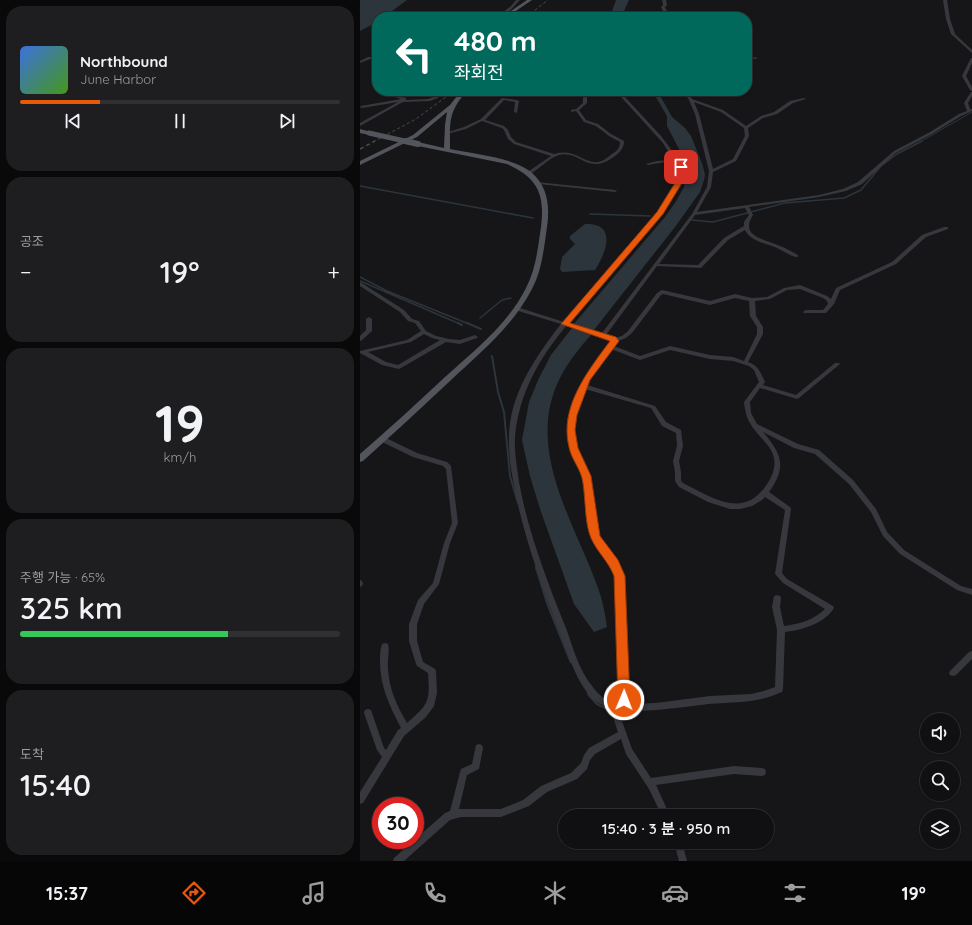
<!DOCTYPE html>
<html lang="ko">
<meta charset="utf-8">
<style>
body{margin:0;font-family:Quicksand,"Noto Sans KR",sans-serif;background:#1e1e20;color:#f1f3f6;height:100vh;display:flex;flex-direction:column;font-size:15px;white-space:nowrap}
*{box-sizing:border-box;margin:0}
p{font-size:13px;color:#9c9d9f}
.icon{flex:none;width:22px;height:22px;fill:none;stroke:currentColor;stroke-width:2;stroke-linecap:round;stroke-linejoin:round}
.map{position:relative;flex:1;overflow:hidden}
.sheet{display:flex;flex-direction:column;gap:6px;padding:6px;background:#09090a;width:360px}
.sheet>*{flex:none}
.hud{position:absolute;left:12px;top:12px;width:380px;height:84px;border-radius:16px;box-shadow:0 1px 3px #0004,0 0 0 1px #303032;background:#00695c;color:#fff;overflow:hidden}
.buttons{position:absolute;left:560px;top:713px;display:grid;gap:8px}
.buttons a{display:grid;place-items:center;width:40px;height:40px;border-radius:50%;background:#101012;box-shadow:0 1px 3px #0004,0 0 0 1px #303032;font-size:20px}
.speed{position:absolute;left:12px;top:797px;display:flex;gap:8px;font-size:20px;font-weight:700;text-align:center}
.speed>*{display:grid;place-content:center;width:52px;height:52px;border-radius:50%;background:#101012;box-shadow:0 1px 3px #0004,0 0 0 1px #303032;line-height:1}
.speed .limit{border:6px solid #d22;background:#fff;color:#111}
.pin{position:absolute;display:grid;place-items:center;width:34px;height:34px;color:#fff;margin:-17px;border-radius:8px;box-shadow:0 2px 6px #0006}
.me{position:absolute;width:44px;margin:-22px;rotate:1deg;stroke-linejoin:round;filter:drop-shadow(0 0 3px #0008)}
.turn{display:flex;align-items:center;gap:14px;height:84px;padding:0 16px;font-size:18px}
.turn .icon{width:52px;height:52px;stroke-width:2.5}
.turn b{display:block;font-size:28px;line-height:34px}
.big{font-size:30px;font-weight:600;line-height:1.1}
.sheet .widget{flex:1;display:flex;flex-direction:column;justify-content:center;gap:6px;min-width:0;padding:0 14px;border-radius:16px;background:#1e1e20}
.sheet .dial{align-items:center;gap:0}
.dial b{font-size:52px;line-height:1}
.song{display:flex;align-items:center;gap:12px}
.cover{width:48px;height:48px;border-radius:6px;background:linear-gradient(135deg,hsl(220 70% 55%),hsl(100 70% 35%))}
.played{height:4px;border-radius:2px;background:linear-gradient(90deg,#ea580c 25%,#303032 25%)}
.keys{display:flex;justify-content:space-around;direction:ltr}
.heat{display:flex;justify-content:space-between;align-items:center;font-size:22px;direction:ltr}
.charge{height:6px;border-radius:3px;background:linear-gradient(90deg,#34c759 65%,#303032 0)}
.trip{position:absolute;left:198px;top:809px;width:216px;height:40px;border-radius:20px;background:#101012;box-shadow:0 1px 3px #0004,0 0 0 1px #303032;font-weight:600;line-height:40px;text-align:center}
.dock{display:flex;height:64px;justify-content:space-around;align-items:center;background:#060607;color:#9c9d9f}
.dock .icon{width:28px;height:28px}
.dock .current{color:#ea580c}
.dock b{font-size:18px;color:#f1f3f6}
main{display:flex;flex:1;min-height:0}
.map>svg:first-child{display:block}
.water{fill:#2c353c}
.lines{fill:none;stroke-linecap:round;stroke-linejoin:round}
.stream-far3{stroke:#2c353c;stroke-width:1}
.stream-far2{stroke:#2c353c;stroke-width:1.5}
.stream-far1{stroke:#2c353c;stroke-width:2}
.stream{stroke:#2c353c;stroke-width:2.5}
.minor{fill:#37383d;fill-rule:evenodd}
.major{fill:#53555c;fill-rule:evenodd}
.rail-far1{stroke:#4a4c52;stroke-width:1;stroke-dasharray:3 2.5;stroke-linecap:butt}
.rail{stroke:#4a4c52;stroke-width:1.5;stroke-dasharray:4 3;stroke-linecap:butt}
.major-bridge-far1{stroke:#53555c;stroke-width:5}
.major-bridge{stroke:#53555c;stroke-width:6}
.route{fill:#ea580c;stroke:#983908}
</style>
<main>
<section class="sheet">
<div class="widget">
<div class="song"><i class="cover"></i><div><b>Northbound</b><p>June Harbor</p></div></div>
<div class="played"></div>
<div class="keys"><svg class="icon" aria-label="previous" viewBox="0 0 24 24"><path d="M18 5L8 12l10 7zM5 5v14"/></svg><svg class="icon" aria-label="pause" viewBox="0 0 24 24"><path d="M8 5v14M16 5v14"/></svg><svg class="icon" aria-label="next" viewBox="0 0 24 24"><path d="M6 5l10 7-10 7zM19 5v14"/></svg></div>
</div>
<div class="widget"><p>공조</p>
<div class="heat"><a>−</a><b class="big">19°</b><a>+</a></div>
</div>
<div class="widget dial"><b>19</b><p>km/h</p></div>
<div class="widget"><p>주행 가능 · 65%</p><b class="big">325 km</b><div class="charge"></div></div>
<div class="widget"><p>도착</p><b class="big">15:40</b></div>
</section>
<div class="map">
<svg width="612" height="861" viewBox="0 0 612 861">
<rect width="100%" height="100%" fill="#161618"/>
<path class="water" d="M0,0H47L24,17H17V22L0,31Z
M256,0H269L264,11V17H253L252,11Z
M293,92H298L312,117L325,128L331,136L342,163L345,175L344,180L340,192L315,227L234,330L213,325L305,217L315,203L324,187L326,168L319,149L307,126V116Z
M225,224C258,223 246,253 235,270L202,272L200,269L202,257L215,244L210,239V236Z
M212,328L232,334C220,347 208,362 200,378C164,449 215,523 238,588C243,601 245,614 247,627L234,632L214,604L180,509L170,476L162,440L169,402L179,378L191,355Z"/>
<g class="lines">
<path class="stream-far3" d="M560,142L612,112"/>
<path class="stream-far2" d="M0,186L173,218
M230,214L290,216
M332,220L353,222L425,203L484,198L501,190L521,166L537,154L562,141
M0,277L27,291L109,324
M0,281L100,324
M120,318L142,300L151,298"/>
<path class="stream-far1" d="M98,323L102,325
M107,323L121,329
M132,356L138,392L144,412L150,476L158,503"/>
<path class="stream" d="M176,567L188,605L211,662
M228,694L237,704L249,710"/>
<path class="minor" d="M156,0H160C154,6 146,17 137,17L151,6Z
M302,0H306L307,5L305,7L310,17H306L301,7L303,5Z
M583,0H587L590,19L595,34L612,50V53L591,34L586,19Z
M387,56L398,58L396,59L387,58Z
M8,57H17V59H10L0,63V61Z
M611,58H612V63L606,76L612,87V91L610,90L602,76Z
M17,91H23L38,96L48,91H53L42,97L46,98V100L68,99L76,96L79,91H83L78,98L70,101L43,102L0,126V123L38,102L2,108L0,107L1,106L41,99Z
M223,91H227V103L219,110L226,120L238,124L251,134L264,141C264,148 260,152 255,156C227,177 221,150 199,155C187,159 179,170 168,175H166V173L191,156L154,144L148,139L144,130L142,128L122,121L106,129L87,134L85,133L104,127L121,119L142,98L157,100L159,101L157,113L154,112L155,102L144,100L125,120L144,126L148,130L151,137L156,142L194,154C204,151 213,153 222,158C227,160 232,163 238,162C243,161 247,158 252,154C257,151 260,148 260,142L249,136L236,126L224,122L216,111L211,112V110L216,109L223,103Z
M259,91H263L265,97L301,136L311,149L317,162L321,164L323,169L320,183L308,203L290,227L208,323L242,333L332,214L347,187L349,171L335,114L329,100L326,95L318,91H323L328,93L332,99L363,110L386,126L401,116L414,112L430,101L444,98L446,99L433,103L417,114L403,118L388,128L389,136L376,161L353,172L351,187L337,212L459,195L483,189L498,182L534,151L570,132L599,114L607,111L604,103L611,92H612V96L608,103L610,109H612V111L601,116L572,134L536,153L502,184L486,191L459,197L389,207L393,215C379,237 405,239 420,246C426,248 432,252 438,255V257C431,257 424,251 417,248C406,243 391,242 385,230L368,240L341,268L297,266L246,335L254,338L262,336L268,331L297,293L302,290L350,301L375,294L392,298L407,297L424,288L440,285L467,296L471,299L476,288L532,262L562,235L584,227H588V229L566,237L536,264L480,290L474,304L466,313H444L443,312L444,311L446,310H463L468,304L467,301L463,298L440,289L427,290L410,299L395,301L396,316L403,327V334L388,362C398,365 401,373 405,382L403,385L436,395L475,363H479L480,364L439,398L437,399L400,388L390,402L391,413L397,424L438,444L459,450L493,480L516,509L527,532L544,550L601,586L612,589V595L597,590L540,554L523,536L511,512L489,484L455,454L434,448L403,432C422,454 427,467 409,492L430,507L431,509L422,573L427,579L473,606L474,608C464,624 442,630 425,632L423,689L422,692C416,694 410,697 405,698C386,704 360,702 341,705C313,708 285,713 258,710L272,749L291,778L374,766L402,768L405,769L406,772L405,775L402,776L374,774L296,785L310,816H302L289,789L266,754L261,739L235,754L230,760L227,769L217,779L187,792L169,806L141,817H101L90,820L44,861H33L34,858L85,813L90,811L100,772L101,769L112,764L116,745L119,744L122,745L123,748L119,769L107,775L99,809H141L163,800L181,786L211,773L221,763L224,755L229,748L258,732L250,708C240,705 232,700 226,691C213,673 207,650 199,630C180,581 162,532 153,480C149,459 147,438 151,417C158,382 180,351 201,324L155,310L154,309L157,307L204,322C224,298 322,195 319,169C317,158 294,164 288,165L286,164L297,161L312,160L310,155L303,143L262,98ZM334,102L361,112L384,128L385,136L373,159L353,169L339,114ZM385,208L389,215L384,222V226L364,238L338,265L299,264L335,215ZM303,294L350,305L375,298L389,301L390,316L397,327V334L384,361L373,357L350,355L310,346L280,356L254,346L258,341L266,338L272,333L301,295ZM206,326L246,338L252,341L223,379L210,415L207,430L211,448L223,476L232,537L251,564L257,577L260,684V701L259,703C247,702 239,696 232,686C219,670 213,648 206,628C187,581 168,532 159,482C157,467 154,451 155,437C159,393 179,359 206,326ZM251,349L280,360L310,350L350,359L373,361L389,366L394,370L399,382L384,402C385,410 386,416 390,423C396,435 411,444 414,458C416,469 411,479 405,487C382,519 351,497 323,483L321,481V472L319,461L323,446L321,430L306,422L295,406L227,385L229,380ZM225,389L291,408L302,426L316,433L317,446L313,461L315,472V481L319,487L348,502L370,509H380L392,506L402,500L405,497L425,510L415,574L423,583L465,609C454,620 439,624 424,626L420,607L421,598L420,596L417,595L414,596L412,607L417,630L415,687L404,691L391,694L350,696L296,703L267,704L268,701V684L263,577L256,561L238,536L229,476L217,448L213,430L216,415Z
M176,182L255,190L257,191L255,192L178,184L176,183Z
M0,282L44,310L52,319L59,321L66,331L76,336L89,339L100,340L115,335L118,337L117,338L100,344L86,342L41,368L39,369L22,365L0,353V351L47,340L61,331L55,323L48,321L40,312L0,286ZM64,334L72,338L80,340L38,365L26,362L8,352L51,342Z
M9,317L12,319V331L2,340L0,341V336L6,330V319Z
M20,437H24L57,453L87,462L91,466L98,523L90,543L79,584L64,604L57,624V641L63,662L75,669L76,671L77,693L74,706L66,717L44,736L3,803L0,804V792L22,757L17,750L4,713L5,710L8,709L11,710L24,748L26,750L38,730L41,728C30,707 20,686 20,662C20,656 20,649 22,644L25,643L28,644C30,651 27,661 28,669C29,689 37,706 47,723C69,704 70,702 68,673L57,666L56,664L49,641V624L58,600L73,583L84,543L92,523L86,469L83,466L53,457L20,441L19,439Z
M0,580L2,581L3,584L2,586L0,587Z
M612,651V659L596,675L593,676L590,675L589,673L590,671L609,652Z
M314,842H322L327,861H319Z"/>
<path class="major" d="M167,0H172L147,17H142Z
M101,91H107C88,112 90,122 90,149C113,154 152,157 171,172C188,186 190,207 187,227C184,248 182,270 172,289C153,326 120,353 90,381C61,408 32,435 3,461L0,462V454C29,429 57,403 85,377C115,350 148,324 166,288C176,269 178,247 181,227C185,194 178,178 147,164L58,146L55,144L58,142L84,148L85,125L87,112L57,137L0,165V161L53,135L90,105Z
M0,129L11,132L12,133L9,135L0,133Z"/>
<path class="rail-far1" d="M166,17L188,0
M13,142L56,119L94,91"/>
<path class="rail" d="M0,149L15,141"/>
<path class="major-bridge-far1" d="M9,133L49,142"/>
<path class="major-bridge" d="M45,141L58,144"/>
</g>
<path class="route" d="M321,165L324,167L322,183L303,214L210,323L256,337L259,341L230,380L217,415L215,430L218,448L231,476L240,536L258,560L265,576L270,700L268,704L264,706L260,704L258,700L254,576C249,562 237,552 231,538C224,522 226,495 222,478C219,467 211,458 209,447C199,407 228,371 250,341L201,324L297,212L315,183L318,167Z"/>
</svg>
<div class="buttons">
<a><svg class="icon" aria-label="sound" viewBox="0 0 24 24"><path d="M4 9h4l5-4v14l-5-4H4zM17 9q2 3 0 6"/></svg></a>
<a><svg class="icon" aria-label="search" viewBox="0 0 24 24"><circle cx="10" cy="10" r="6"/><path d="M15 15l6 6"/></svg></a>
<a><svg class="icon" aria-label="layers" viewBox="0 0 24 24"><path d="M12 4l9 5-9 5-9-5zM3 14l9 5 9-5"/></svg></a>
</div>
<div class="speed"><div class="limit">30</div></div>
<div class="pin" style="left:321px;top:167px;background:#d93025"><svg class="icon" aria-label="arrive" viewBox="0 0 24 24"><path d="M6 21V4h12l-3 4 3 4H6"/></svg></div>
<svg class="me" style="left:264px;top:700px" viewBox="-20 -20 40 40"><circle r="17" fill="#ea580c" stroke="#fff" stroke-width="3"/><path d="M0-11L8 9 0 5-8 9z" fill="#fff"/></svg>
<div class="trip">15:40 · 3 분 · 950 m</div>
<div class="hud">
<div class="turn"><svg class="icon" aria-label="left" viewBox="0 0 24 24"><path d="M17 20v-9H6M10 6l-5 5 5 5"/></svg><div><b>480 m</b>좌회전</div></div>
</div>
</div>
</main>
<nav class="dock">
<b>15:37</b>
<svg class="icon current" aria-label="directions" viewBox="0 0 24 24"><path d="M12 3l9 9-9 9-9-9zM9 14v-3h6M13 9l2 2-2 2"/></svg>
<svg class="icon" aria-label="music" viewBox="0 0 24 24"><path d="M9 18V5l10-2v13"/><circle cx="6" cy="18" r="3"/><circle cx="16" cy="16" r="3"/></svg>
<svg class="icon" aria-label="phone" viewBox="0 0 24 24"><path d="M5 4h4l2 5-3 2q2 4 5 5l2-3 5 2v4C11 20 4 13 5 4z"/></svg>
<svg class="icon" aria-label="climate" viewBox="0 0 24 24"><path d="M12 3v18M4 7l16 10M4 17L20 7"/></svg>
<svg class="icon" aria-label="car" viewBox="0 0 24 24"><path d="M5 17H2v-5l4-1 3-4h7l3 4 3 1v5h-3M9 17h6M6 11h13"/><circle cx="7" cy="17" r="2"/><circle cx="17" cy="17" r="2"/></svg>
<svg class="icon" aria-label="filters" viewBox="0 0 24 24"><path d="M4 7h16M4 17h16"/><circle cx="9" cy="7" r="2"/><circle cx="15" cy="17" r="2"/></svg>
<b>19°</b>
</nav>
